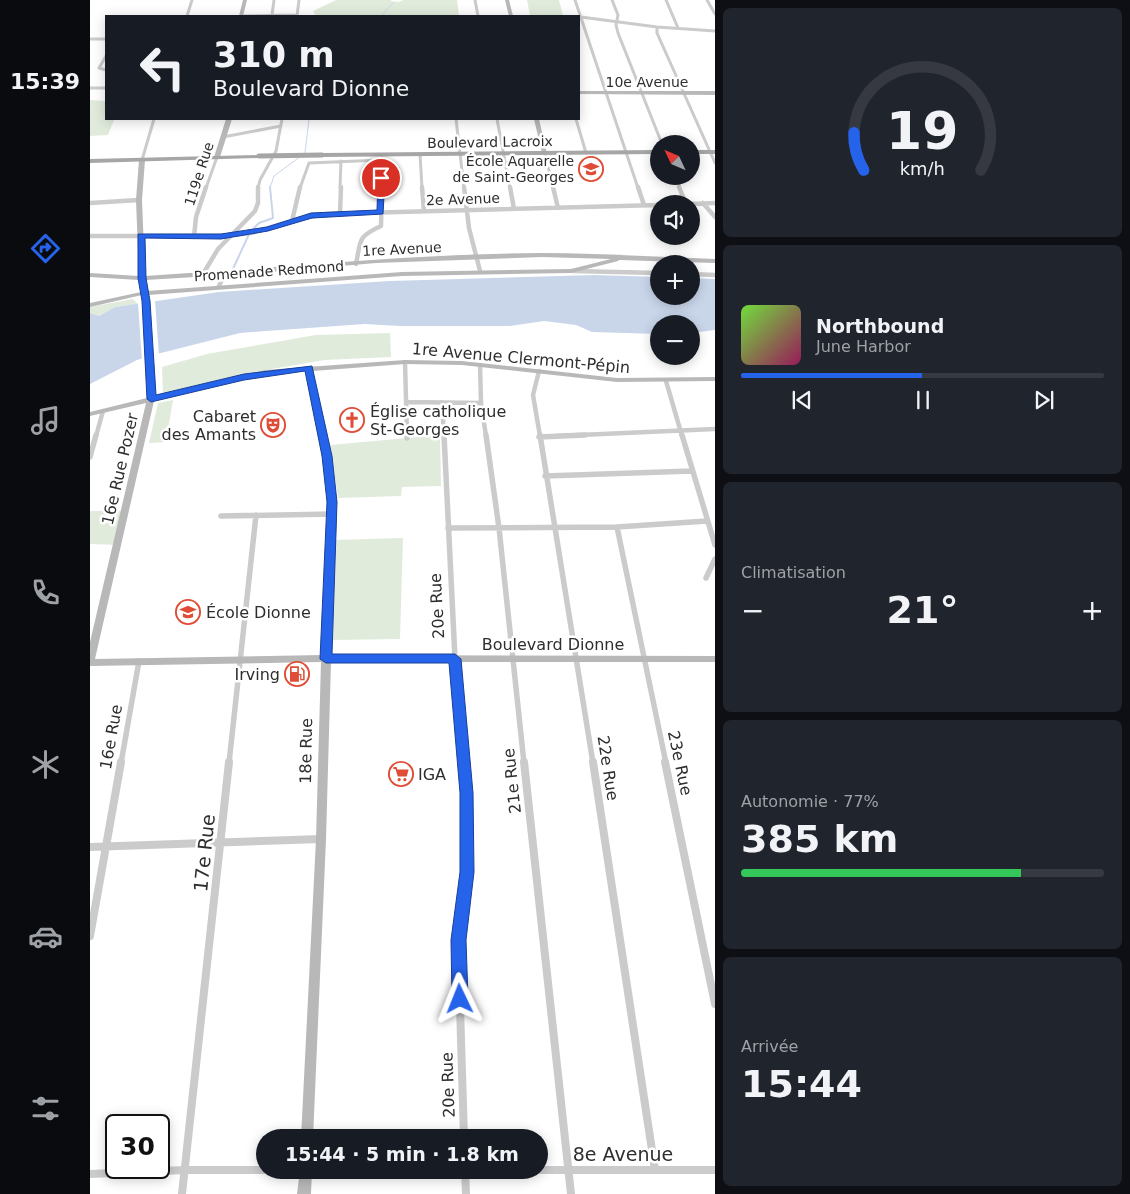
<!DOCTYPE html>
<html lang="fr">
<meta charset="utf-8">
<style>
body{margin:0;font-family:"DejaVu Sans",sans-serif;background:#20242c;color:#f1f3f6;height:100vh;display:flex;flex-direction:column;font-size:19px;white-space:nowrap}
*{box-sizing:border-box;margin:0}
p{font-size:16px;color:#9ea1a6}
.icon{flex:none;width:28px;height:28px;fill:none;stroke:currentColor;stroke-width:2;stroke-linecap:round;stroke-linejoin:round}
.map{position:relative;flex:1;overflow:hidden}
.drawer{display:flex;flex-direction:column;gap:8px;padding:8px;background:#0d0f14;width:415px}
.drawer>*{flex:none}
.banner{position:absolute;left:15px;top:15px;width:475px;height:105px;border-radius:0px;box-shadow:0 2px 12px #0003;background:#171b24;color:#f1f3f6;overflow:hidden}
.needle{width:32px;rotate:314deg}
.tools{position:absolute;left:560px;top:135px;display:grid;gap:10px}
.tools a{display:grid;place-items:center;width:50px;height:50px;border-radius:50%;background:#171b24;box-shadow:0 2px 12px #0003;font-size:25px}
.speed{position:absolute;left:15px;top:1114px;display:flex;gap:10px;font-size:25px;font-weight:700;text-align:center}
.speed>*{display:grid;place-content:center;width:65px;height:65px;border-radius:50%;background:#171b24;box-shadow:0 2px 12px #0003;line-height:1}
.speed .limit{border:2px solid #111;border-radius:8px;background:#fff;color:#111}
.pin{position:absolute;display:grid;place-items:center;width:42px;height:42px;color:#fff;margin:-21px;border:2px solid #fff;border-radius:50%;box-shadow:0 1px 5px #0007}
.me{position:absolute;width:55px;margin:-28px;rotate:358deg;stroke-linejoin:round;filter:drop-shadow(0 0 4px #0008)}
.turn{display:flex;align-items:center;gap:18px;height:105px;padding:0 25px;font-size:22px}
.turn .icon{width:65px;height:65px;stroke-width:2.5}
.turn b{display:block;font-size:35px;line-height:42px}
.big{font-size:38px;font-weight:700;line-height:1.1}
.drawer .card{flex:1;display:flex;flex-direction:column;justify-content:center;gap:8px;min-width:0;padding:0 18px;border-radius:8px;background:#20242c}
.drawer .dial{align-items:center;gap:0}
.dial svg{height:130px;overflow:visible;fill:none;stroke:#363941;stroke-width:7;stroke-linecap:round;text-anchor:middle}
.dial text{fill:#f1f3f6;stroke:none}
.song{display:flex;align-items:center;gap:15px}
.cover{width:60px;height:60px;border-radius:8px;background:linear-gradient(135deg,hsl(100 70% 55%),hsl(330 70% 35%))}
.played{height:5px;border-radius:2px;background:linear-gradient(90deg,#2563eb 50%,#363941 50%)}
.keys{display:flex;justify-content:space-around;direction:ltr}
.heat{display:flex;justify-content:space-between;align-items:center;font-size:28px;direction:ltr}
.charge{height:8px;border-radius:4px;background:linear-gradient(90deg,#34c759 77%,#363941 0)}
.trip{position:absolute;left:166px;top:1129px;width:292px;height:50px;border-radius:25px;background:#171b24;box-shadow:0 2px 12px #0003;font-weight:700;line-height:50px;text-align:center}
main{display:flex;flex:1;min-height:0}
.menu{display:flex;flex-direction:column;width:90px;justify-content:space-around;align-items:center;background:#090b0e;color:#9ea1a6}
.menu .icon{width:35px;height:35px}
.menu .on{color:#2563eb}
.menu b{font-size:22px;color:#f1f3f6}
.map>svg:first-child{display:block}
.green{fill:#e1ebdc}
.water{fill:#c9d6ea}
.pier{fill:#fff}
.lines{fill:none;stroke-linecap:round;stroke-linejoin:round}
.stream-far1{stroke:#c9d6ea;stroke-width:1}
.stream{stroke:#c9d6ea;stroke-width:2}
.street-far3{stroke:#cbcbcb;stroke-width:3}
.street-far2{stroke:#cbcbcb;stroke-width:4.5}
.street-far1{stroke:#cbcbcb;stroke-width:5.5}
.street{stroke:#cbcbcb;stroke-width:8}
.secondary{fill:#b8b8b8;fill-rule:evenodd}
.primary{fill:#a6a6a6;fill-rule:evenodd}
.primary-bridge{stroke:#a6a6a6;stroke-width:5}
.route{fill:#2563eb;stroke:#184099}
.labels{text-anchor:middle;dominant-baseline:central;stroke-width:5;stroke-linejoin:round;paint-order:stroke}
.far-street-label{font-size:14px;fill:#2e2e2e;stroke:#fff}
.far-poi-label{font-size:14px;fill:#2e2e2e;stroke:#fff;text-anchor:end}
.street-label{font-size:16px;fill:#2e2e2e;stroke:#fff}
.poi-label{font-size:16px;fill:#2e2e2e;stroke:#fff;text-anchor:start}
.near-street-label{font-size:19px;fill:#2e2e2e;stroke:#fff}
</style>
<main>
<nav class="menu">
<b>15:39</b>
<svg class="icon on" aria-label="directions" viewBox="0 0 24 24"><path d="M12 3l9 9-9 9-9-9zM9 14v-3h6M13 9l2 2-2 2"/></svg>
<svg class="icon" aria-label="music" viewBox="0 0 24 24"><path d="M9 18V5l10-2v13"/><circle cx="6" cy="18" r="3"/><circle cx="16" cy="16" r="3"/></svg>
<svg class="icon" aria-label="phone" viewBox="0 0 24 24"><path d="M5 4h4l2 5-3 2q2 4 5 5l2-3 5 2v4C11 20 4 13 5 4z"/></svg>
<svg class="icon" aria-label="climate" viewBox="0 0 24 24"><path d="M12 3v18M4 7l16 10M4 17L20 7"/></svg>
<svg class="icon" aria-label="car" viewBox="0 0 24 24"><path d="M5 17H2v-5l4-1 3-4h7l3 4 3 1v5h-3M9 17h6M6 11h13"/><circle cx="7" cy="17" r="2"/><circle cx="17" cy="17" r="2"/></svg>
<svg class="icon" aria-label="filters" viewBox="0 0 24 24"><path d="M4 7h16M4 17h16"/><circle cx="9" cy="7" r="2"/><circle cx="15" cy="17" r="2"/></svg>
</nav>
<div class="map">
<svg width="625" height="1194" viewBox="0 0 625 1194">
<rect width="100%" height="100%" fill="#fff"/>
<path class="green" d="M246,0H301V1L309,2L313,0H367L369,16H226L223,11Z
M437,0H469L473,16H440Z
M0,100L16,101V119L24,120L18,135L0,136Z
M43,299L48,304L25,307L9,316L0,313V307Z
M300,333L301,357L235,360L152,374L73,394L72,367L117,354L226,335Z
M83,400L76,442L59,443L68,403Z
M350,435L351,486L312,487L311,496L248,498L240,445Z
M0,511H36L29,545L0,544Z
M313,538L310,639L241,640L244,540Z"/>
<path class="water" d="M505,275L569,277V296H601V278L625,279V330L601,333V324H569V334L502,332L486,325L454,321L420,326H310L275,324L176,331L150,333L63,355L47,360L0,384V313L9,316L25,307L129,292L300,281Z"/>
<path class="pier" d="M65,300L69,356L52,361L48,303Z"/>
<g class="lines">
<path class="stream-far1" d="M291,16L303,3
M180,188L184,176L215,153L219,119"/>
<path class="stream" d="M142,271L160,232L169,223L183,218L180,187"/>
<path class="street-far3" d="M385,0L388,16
M485,0L548,188
M522,0L528,15L526,25L528,33L572,144
M576,0L588,28
M617,0L625,14
M182,15L184,0
M97,16L102,0
M151,16L207,15
M207,16L209,0
M491,17L567,27L625,31
M567,27V33L625,163
M0,39H16
M16,56L9,68L16,70
M0,88H16
M366,119L374,188
M407,119L420,188
M486,119L496,153
M133,137L191,126
M455,153L463,188
M330,154L332,188
M52,160L64,119
M585,176L590,188
M116,188L127,157
M168,188L170,180L186,151L192,119
M210,188L219,163L292,160
M250,188L251,161
M292,188V158"/>
<path class="street-far2" d="M332,187L334,211
M374,187L379,228L390,271
M420,187L424,209
M463,187L468,208
M548,187L554,205
M589,187L596,204
M0,203L49,200
M613,203L625,217
M601,204L625,203
M250,214L251,187
M202,221L210,187
M0,236H131L161,233L213,218L236,214L569,205
M104,237L106,217L116,187
M266,264C271,240 267,237 291,226L292,187
M483,271L569,273
M113,274L128,249L165,211L168,203V187
M601,274L625,275
M129,286L135,273
M315,362L317,436
M390,365L391,403L396,436
M449,371L443,395L450,436
M576,381L592,436
M317,402L391,403
M352,402L354,436
M6,436L13,411
M467,436L625,429"/>
<path class="street-far1" d="M317,435V438
M354,435L365,659L374,763
M396,435L409,528L434,763
M450,435L503,763
M592,435L625,545
M449,437L495,435
M0,457L6,435
M455,476L602,471
M131,516L243,514
M527,527L576,763
M358,528L527,527L617,521
M616,578L625,559
M31,763L49,661
M139,763L166,515"/>
<path class="street" d="M434,762L481,1194
M503,762L565,1170
M575,762L625,1004
M0,847L231,839
M0,936L31,762
M374,1138L368,940L377,872V793L374,762
M321,1170H625
M375,1170L376,1194
M0,1174L95,1170H175
M92,1194L139,762"/>
<path class="secondary" d="M153,0H157L153,16H149Z
M415,0H419L423,16H419Z
M625,91V95L489,94V91Z
M136,119H142L130,157L125,158L124,157Z
M444,119H449L457,154L452,153Z
M52,158L55,160L52,200L55,276C187,268 319,254 451,253C509,253 567,257 625,259V263L529,260L528,261L481,273L312,276L58,295L64,396L175,370L315,360L372,361L527,378L625,377V381L527,382L372,365L315,364L223,371L241,456L247,514L241,655L625,656V662H241L236,839L223,1138H211L226,839L231,662L0,666V642L56,403L0,416V412L57,398L52,295L0,307V303L51,292L49,280L0,277V273L49,276L46,200L49,160ZM452,257L521,259L481,269L312,272L57,291L56,280L169,273L286,263ZM216,371L233,456L239,514L232,655L5,659L64,401L175,374Z
M210,1170H222L221,1194H207Z"/>
<path class="primary" d="M569,150V154L232,157L229,155L232,153Z
M601,150H625V154H601Z
M171,155V157L169,158L0,163V159Z"/>
<path class="primary-bridge" d="M169,156L232,155"/>
</g>
<path class="route" d="M291,175L295,178L293,214L222,218L178,231L131,239L55,238L56,278L60,301L66,395L154,374L222,366L242,456L247,502L242,654H365L371,659L383,793L384,872L376,940L378,999L375,1004L370,1006L365,1004L362,999L361,940L370,872V793L359,663H236L230,659L237,502L232,456L215,371L154,380L61,402L57,399L52,301L48,278V234H131L177,227L221,213L287,210L288,178Z"/>
<defs>
<symbol id="school-ring" viewBox="-11 -11 22 22"><circle r="9.5" fill="#fff" stroke="#df4d36" stroke-width="1.5"/><path d="M0-5L7-2L0 1L-7-2ZM-4 1L0 2.5L4 1V4Q0 6-4 4Z" fill="#df4d36"/></symbol>
<symbol id="church-ring" viewBox="-11 -11 22 22"><circle r="9.5" fill="#fff" stroke="#df4d36" stroke-width="1.5"/><path d="M-1.2-6h2.4v3.5h3.3v2.4h-3.3V6h-2.4V-.1h-3.3v-2.4h3.3Z" fill="#df4d36"/></symbol>
<symbol id="theatre-ring" viewBox="-11 -11 22 22"><circle r="9.5" fill="#fff" stroke="#df4d36" stroke-width="1.5"/><path d="M-5-5.5Q0-4 5-5.5V0Q5 5 0 6Q-5 5-5 0ZM-3.3-2.5H-1v1.5H-3.3ZM1-2.5H3.3v1.5H1ZM-2.8 1Q0 5.5 2.8 1Z" fill="#df4d36"/></symbol>
<symbol id="fuel-ring" viewBox="-11 -11 22 22"><circle r="9.5" fill="#fff" stroke="#df4d36" stroke-width="1.5"/><path d="M-5.5-6h7V0h2V4h1.3V-2.5L3-4.5l.8-.8L6-3V5H2.5V1h-1V6h-7ZM-4.2-4.7v3.2H.2V-4.7Z" fill="#df4d36"/></symbol>
<symbol id="supermarket-ring" viewBox="-11 -11 22 22"><circle r="9.5" fill="#fff" stroke="#df4d36" stroke-width="1.5"/><path d="M-6-5.5h2.5l.6 2H6L4.5 2H-2.5L-4.4-4H-6ZM-1.5 3.2a1.3 1.3 0 1 0 .1 0ZM3 3.2a1.3 1.3 0 1 0 .1 0Z" fill="#df4d36"/></symbol>
</defs>
<g fill-rule="evenodd">
<use href="#school-ring" x="487" y="155" width="28" height="28"/>
<use href="#church-ring" x="248" y="406" width="28" height="28"/>
<use href="#theatre-ring" x="169" y="411" width="28" height="28"/>
<use href="#school-ring" x="84" y="598" width="28" height="28"/>
<use href="#fuel-ring" x="193" y="660" width="28" height="28"/>
<use href="#supermarket-ring" x="297" y="760" width="28" height="28"/>
</g>
<g class="labels">
<g class="far-street-label">
<text x="557" y="82">10e Avenue</text>
<text transform="translate(400 142) rotate(-1)">Boulevard Lacroix</text>
<text transform="translate(109 174) rotate(-72)">119e Rue</text>
<text transform="translate(373 199) rotate(-2)">2e Avenue</text>
<text transform="translate(312 249) rotate(-3)">1re Avenue</text>
<text transform="translate(179 271) rotate(-4)">Promenade Redmond</text>
</g>
<g class="far-poi-label">
<text x="484" y="161">École Aquarelle<tspan x="484" dy="16">de Saint-Georges</tspan></text>
</g>
<g class="street-label">
<text transform="translate(431 358) rotate(5)">1re Avenue Clermont-Pépin</text>
<text transform="translate(30 469) rotate(-77)">16e Rue Pozer</text>
<text transform="translate(347 606) rotate(-93)">20e Rue</text>
<text x="463" y="644">Boulevard Dionne</text>
<text transform="translate(21 737) rotate(-80)">16e Rue</text>
<text transform="translate(216 751) rotate(-89)">18e Rue</text>
<text transform="translate(590 763) rotate(78)">23e Rue</text>
<text transform="translate(518 768) rotate(81)">22e Rue</text>
<text transform="translate(422 781) rotate(-96)">21e Rue</text>
<text transform="translate(358 1085) rotate(-92)">20e Rue</text>
</g>
<g class="poi-label">
<text x="280" y="411">Église catholique<tspan x="280" dy="18">St-Georges</tspan></text>
<text x="166" y="416" text-anchor="end">Cabaret<tspan x="166" dy="18">des Amants</tspan></text>
<text x="116" y="612">École Dionne</text>
<text x="190" y="674" text-anchor="end">Irving</text>
<text x="328" y="774">IGA</text>
</g>
<g class="near-street-label">
<text transform="translate(114 853) rotate(-84)">17e Rue</text>
<text x="533" y="1154">8e Avenue</text>
</g>
</g>
</svg>
<div class="tools">
<a><svg class="needle" viewBox="-14 -14 28 28"><path d="M0-13l5 13h-10z" fill="#e53935"/><path d="M0 13l5-13h-10z" fill="#9ea1a6"/></svg></a>
<a><svg class="icon" aria-label="sound" viewBox="0 0 24 24"><path d="M4 9h4l5-4v14l-5-4H4zM17 9q2 3 0 6"/></svg></a>
<a>+</a>
<a>−</a>
</div>
<div class="speed"><div class="limit">30</div></div>
<div class="pin" style="left:291px;top:178px;background:#d93025"><svg class="icon" aria-label="arrive" viewBox="0 0 24 24"><path d="M6 21V4h12l-3 4 3 4H6"/></svg></div>
<svg class="me" style="left:370px;top:999px" viewBox="-20 -20 40 40"><path d="M0-17L14 15 0 8-14 15z" fill="#2563eb" stroke="#fff" stroke-width="4"/></svg>
<div class="trip">15:44 · 5 min · 1.8 km</div>
<div class="banner">
<div class="turn"><svg class="icon" aria-label="left" viewBox="0 0 24 24"><path d="M17 20v-9H6M10 6l-5 5 5 5"/></svg><div><b>310 m</b>Boulevard Dionne</div></div>
</div>
</div>
<section class="drawer">
<div class="card dial"><svg viewBox="0 0 100 80">
<path d="M14 69A42 42 0 1 1 86 69"/>
<path d="M14 69A42 42 0 0 1 8 46" stroke="#2563eb"/>
<text x="50" y="56" font-size="32" font-weight="700">19</text>
<text x="50" y="72" font-size="11">km/h</text>
</svg></div>
<div class="card">
<div class="song"><i class="cover"></i><div><b>Northbound</b><p>June Harbor</p></div></div>
<div class="played"></div>
<div class="keys"><svg class="icon" aria-label="previous" viewBox="0 0 24 24"><path d="M18 5L8 12l10 7zM5 5v14"/></svg><svg class="icon" aria-label="pause" viewBox="0 0 24 24"><path d="M8 5v14M16 5v14"/></svg><svg class="icon" aria-label="next" viewBox="0 0 24 24"><path d="M6 5l10 7-10 7zM19 5v14"/></svg></div>
</div>
<div class="card"><p>Climatisation</p>
<div class="heat"><a>−</a><b class="big">21°</b><a>+</a></div>
</div>
<div class="card"><p>Autonomie · 77%</p><b class="big">385 km</b><div class="charge"></div></div>
<div class="card"><p>Arrivée</p><b class="big">15:44</b></div>
</section>
</main>
